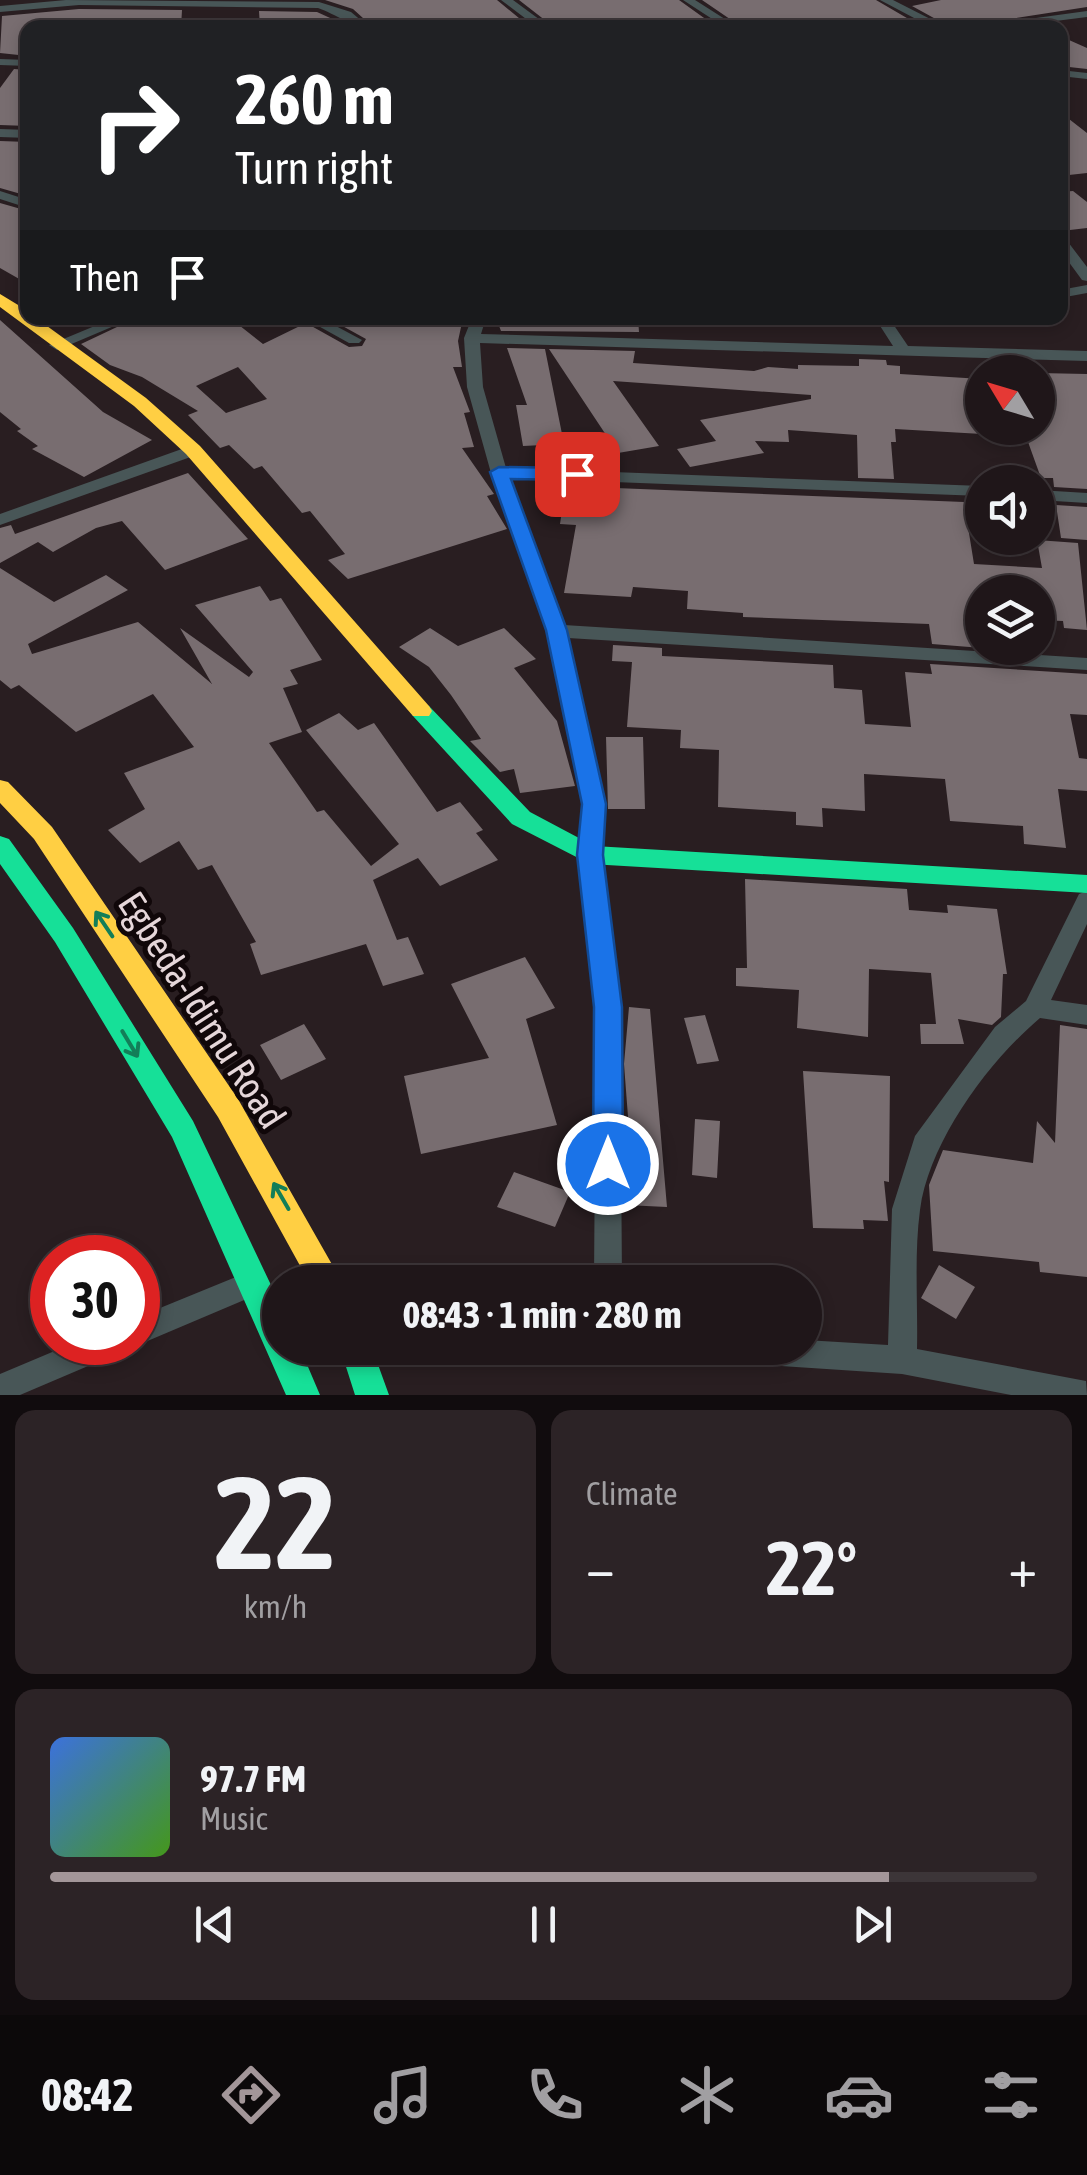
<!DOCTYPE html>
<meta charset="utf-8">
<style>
body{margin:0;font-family:"Asap Condensed",sans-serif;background:#2c2326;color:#f1f3f6;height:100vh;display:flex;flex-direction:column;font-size:38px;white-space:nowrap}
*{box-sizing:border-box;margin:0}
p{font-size:32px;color:#a19fa2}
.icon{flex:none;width:55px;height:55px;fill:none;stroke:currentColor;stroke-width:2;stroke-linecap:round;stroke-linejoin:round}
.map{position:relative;height:1395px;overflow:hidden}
.details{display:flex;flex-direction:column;gap:15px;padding:15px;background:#110c0e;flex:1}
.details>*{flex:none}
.top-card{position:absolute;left:20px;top:20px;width:1048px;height:305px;border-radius:20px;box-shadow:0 5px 15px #0003,0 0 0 2px #3c3538;background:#202124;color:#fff;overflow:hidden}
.needle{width:65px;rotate:308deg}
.fabs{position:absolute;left:965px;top:355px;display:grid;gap:20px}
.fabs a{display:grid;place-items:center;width:90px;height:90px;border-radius:50%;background:#1f1619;box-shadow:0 5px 15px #0003,0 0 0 2px #3c3538;font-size:50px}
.speed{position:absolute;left:30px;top:1235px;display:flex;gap:20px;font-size:50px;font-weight:700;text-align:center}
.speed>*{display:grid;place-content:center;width:130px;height:130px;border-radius:50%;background:#1f1619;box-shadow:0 5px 15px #0003,0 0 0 2px #3c3538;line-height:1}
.speed .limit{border:15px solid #d22;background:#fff;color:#111}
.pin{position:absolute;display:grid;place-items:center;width:85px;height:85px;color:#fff;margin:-42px;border-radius:20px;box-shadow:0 5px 15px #0006}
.me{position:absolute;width:110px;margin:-55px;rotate:0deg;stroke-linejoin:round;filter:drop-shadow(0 0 8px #0008)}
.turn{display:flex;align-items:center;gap:35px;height:210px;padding:0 50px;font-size:45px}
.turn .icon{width:130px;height:130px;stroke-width:2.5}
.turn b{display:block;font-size:70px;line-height:85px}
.then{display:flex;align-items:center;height:95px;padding:0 50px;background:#0003;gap:20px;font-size:38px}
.big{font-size:75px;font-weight:700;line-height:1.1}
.details .card{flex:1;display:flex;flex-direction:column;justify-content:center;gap:15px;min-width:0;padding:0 35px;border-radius:20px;background:#2c2326}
.details .dial{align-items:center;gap:0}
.dial b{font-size:130px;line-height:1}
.song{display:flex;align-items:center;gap:30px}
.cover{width:120px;height:120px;border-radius:15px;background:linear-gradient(135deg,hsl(220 70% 55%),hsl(100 70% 35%))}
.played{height:10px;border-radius:5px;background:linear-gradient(90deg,#a39699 85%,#3c3538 85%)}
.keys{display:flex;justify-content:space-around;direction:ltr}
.heat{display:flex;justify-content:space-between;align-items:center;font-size:55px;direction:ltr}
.details .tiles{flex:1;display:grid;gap:15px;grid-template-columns:1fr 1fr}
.card:last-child{grid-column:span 2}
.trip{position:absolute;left:262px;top:1265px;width:560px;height:100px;border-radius:50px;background:#1f1619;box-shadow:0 5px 15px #0003,0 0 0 2px #3c3538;font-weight:700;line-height:100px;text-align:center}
.tab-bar{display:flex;height:160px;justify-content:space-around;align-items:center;background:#0c090a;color:#a19fa2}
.tab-bar .icon{width:70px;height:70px}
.tab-bar .current{color:#a39699}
.tab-bar b{font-size:45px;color:#f1f3f6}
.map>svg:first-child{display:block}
.building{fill:#786d70;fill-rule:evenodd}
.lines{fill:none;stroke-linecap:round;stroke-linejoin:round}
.street{fill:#485657;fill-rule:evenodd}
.fast{fill:#16e098;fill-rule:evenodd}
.slow{fill:#ffcf43;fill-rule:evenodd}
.oneway{stroke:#137e58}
.route{fill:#1a73e8;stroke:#114b97;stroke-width:2.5}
.labels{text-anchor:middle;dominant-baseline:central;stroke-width:10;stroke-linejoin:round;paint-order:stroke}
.near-street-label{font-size:38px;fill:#e5d6d9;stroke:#100709}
</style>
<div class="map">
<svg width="1087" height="1395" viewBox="0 0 1087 1395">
<rect width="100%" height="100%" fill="#291e21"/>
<path class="building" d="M325,0H497L531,28H374L353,9Z
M519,0H679L718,28H555Z
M702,0H876L924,28H743Z
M941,0H1087V7L952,28L912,6Z
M79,9L182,10L181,28H28V56L0,53L2,16Z
M259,11L317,12L352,28H260Z
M1060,36L1087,48V69L1060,66Z
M14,69L28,70V126L0,125V88Z
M1060,112L1087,133V173L1060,176Z
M0,141L28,142V196L0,188Z
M1073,191L1087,202V228L1070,230L1060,219V192Z
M0,203L28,211V284L0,268Z
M136,318H230L263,344L306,323L349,347L362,346L366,339L328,318H463L458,341L462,367H453L470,412L464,413L474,447L462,448L494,494L487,496L507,529L348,579L328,560L345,554L310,511L302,513L262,466L254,469L229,445L220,448L188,415L198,411L142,377L110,365L81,344ZM238,367L267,399L226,413L196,386Z
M496,318H638L639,332L501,331Z
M0,320L103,412L152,440L84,477L32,449L38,446L17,431L21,429L0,412Z
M507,348L545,349L564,444L523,446L516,405H527Z
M549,349L635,351L633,363L754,371L768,367L798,369V365L859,366V359L886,360L887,365L900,366V374L982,379V434L895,429L896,442H891L894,479L858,478L857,435L788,430L789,442L755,441L764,453L690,467L677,449L716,441L700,420L811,399V395L613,381L659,446L618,453Z
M1038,373L1087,374V489L1054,487L1053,478H1041L1023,428H1038Z
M188,473L248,539L165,570L122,521L96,528L53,552L38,542L0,563V528L11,525L15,534Z
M566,486L964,502L974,564L1042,568L1037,540L1078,543L1087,630L1064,628L1063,621L1038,620V592H979L982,648L932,644L929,624L743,617V613L687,609L688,591L633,587L631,597L564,593L576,525L560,524Z
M1056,505L1087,507V540L1061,538Z
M0,568L54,602L106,575L128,590L28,644L32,654L138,622L212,684L180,628L249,677L253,672L195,605L260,586L270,601L281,598L322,660L290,670L298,684L283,688L302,732L269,743L317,812L324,810L371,866L399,844L306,730L339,713L358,730L374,723L437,812L460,802L483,830L476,833L498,860L440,886L418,858L373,880L397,940L408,937L424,974L383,986L366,944L261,975L250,944L256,942L212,865L198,870L179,841L140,863L108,830L145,809L124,773L194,747L153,694L76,732L19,685L11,689L0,680Z
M430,628L458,646L504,628L536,659L514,668L557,721L575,786L520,793L514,769L500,772L477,748L470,741L481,739L451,695L429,667L399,647Z
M613,645L662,648V656L833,665L834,688L862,690L865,724L911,727L905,672L932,674L930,664L1087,674V715L1070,714L1079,758L1087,759V791L1058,789L1066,848L1024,844L1023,826L950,821L945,779L864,774L865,811L822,808L823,827L796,825V812L718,807L719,750L680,748L681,730L627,727L632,662L612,661Z
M606,737H643L645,809H608Z
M745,879L907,889L909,910L948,913L947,905L997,909L1007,974H1003L1001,1017L992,1025L958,1019L964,1044H921L920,1024H936L931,973L869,969L868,1037L797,1028L799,990L736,986V968H747Z
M525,957L555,1008L526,1019L557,1125L421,1154L404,1076L489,1058L451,984Z
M629,1007L650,1009L667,1207L625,1205V1176H634L636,1130H629L624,1064Z
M705,1015L719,1061L697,1064L684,1018Z
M304,1024L326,1059L281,1080L260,1045Z
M1060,1025L1087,1029V1277L1040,1272L1039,1262L933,1251L929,1185L943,1150L1033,1163L1037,1121L1055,1143Z
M803,1071L890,1076L889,1182L884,1181L888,1221L863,1220L864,1229L813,1228Z
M695,1119L720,1121L717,1178L692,1175Z
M514,1172L570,1192L555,1227L497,1207Z
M939,1265L975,1287L956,1319L921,1298Z"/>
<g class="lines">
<path class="street" d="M66,0L319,2L351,12L370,28C355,28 335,14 318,8L79,5L0,12V6Z
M501,0H513L551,28H538Z
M683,0H695L739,28H726Z
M880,0H893L948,28H933Z
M1087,11V17L999,28H963Z
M0,59L28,60V66L0,65Z
M1060,70L1087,73V79L1060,76Z
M0,129L28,130V138L0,137Z
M0,191L28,200V208L0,199Z
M1060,237L1065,238L1087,267V281L1082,280L1060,250Z
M1087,285V293L1060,298V290Z
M114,318H133L62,348L57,350L49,345Z
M304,318H321L362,340L359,343H349Z
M472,318H486L481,334L893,346L875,318H889L908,346L1087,351V361L480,343L483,387L506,468L982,486V496L509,478L564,625L1087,658V670L568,638L605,804L601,855L620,1007L622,1282H594L596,1007L579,855L583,804L547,631L491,473L467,387L464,338Z
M193,445L199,446V454L0,525V514Z
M1038,490L1087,493V503L1038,500Z
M1087,891V924L1051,1000L1087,1005V1025L1040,1018C988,1062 929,1142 920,1210C914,1255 918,1304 917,1349L1086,1381L1087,1395H1011L902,1374L722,1362L712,1358L708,1348H805V1340L888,1345L892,1209L915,1136L995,1027L1026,1001L1079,894Z
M253,1270L263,1274L267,1283L263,1292L138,1345L133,1342H138V1317Z
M76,1342H125L121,1352L20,1395H0V1374Z"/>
<path class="fast" d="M421,703L429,706L530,812L594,846L1087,875V893L590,864L512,824L413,716L410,711L413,706Z
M0,836L9,839L73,928L193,1121L280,1304V1348H300L320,1395H286L172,1137L55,942L0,864Z
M340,1348H372L389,1395H355Z"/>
<path class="slow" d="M0,294L28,311V318H36L146,398L200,446L429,706L432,711L429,716H413L186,454L134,406L0,307Z
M0,780L8,782L52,827L238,1099L342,1282H309L218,1117L34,839L0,803Z"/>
</g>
<defs><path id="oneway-shaft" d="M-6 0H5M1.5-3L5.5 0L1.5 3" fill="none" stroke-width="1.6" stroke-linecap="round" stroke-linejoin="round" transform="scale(2.5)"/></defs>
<g class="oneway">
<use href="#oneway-shaft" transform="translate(104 924) rotate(-124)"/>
<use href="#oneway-shaft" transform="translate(130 1044) rotate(59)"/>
<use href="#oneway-shaft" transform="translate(281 1196) rotate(-120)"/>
</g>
<path class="route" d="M499,467L577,468L587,474L577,480L511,479L567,630L606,804L603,855L622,1007L623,1164L618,1174L608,1178L597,1174L593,1164L594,1007L577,855L582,804L546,630L490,472Z"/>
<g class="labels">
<g class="near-street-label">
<text transform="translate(202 1010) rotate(57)">Egbeda-Idimu Road</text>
</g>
</g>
</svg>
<div class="fabs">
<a><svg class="needle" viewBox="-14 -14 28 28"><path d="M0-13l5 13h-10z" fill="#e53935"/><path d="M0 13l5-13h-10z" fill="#a19fa2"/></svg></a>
<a><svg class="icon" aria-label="sound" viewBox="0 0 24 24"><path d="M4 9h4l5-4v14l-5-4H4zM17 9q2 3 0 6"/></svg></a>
<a><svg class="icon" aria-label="layers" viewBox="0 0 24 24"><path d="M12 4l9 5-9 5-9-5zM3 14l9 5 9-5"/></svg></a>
</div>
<div class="speed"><div class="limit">30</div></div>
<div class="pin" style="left:577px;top:474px;background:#d93025"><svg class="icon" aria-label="arrive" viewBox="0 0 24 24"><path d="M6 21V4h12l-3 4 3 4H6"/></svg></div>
<svg class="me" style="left:608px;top:1164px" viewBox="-20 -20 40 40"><circle r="17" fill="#1a73e8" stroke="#fff" stroke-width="3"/><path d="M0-11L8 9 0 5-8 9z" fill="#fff"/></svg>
<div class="trip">08:43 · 1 min · 280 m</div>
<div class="top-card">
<div class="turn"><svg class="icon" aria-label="right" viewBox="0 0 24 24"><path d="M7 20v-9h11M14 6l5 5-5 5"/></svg><div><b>260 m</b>Turn right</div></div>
<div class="then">Then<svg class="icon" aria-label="arrive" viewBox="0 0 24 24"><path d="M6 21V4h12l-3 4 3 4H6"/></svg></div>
</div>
</div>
<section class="details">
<div class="tiles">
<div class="card dial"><b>22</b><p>km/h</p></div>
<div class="card"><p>Climate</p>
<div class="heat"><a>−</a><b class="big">22°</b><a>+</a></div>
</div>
<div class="card">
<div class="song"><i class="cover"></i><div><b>97.7 FM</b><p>Music</p></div></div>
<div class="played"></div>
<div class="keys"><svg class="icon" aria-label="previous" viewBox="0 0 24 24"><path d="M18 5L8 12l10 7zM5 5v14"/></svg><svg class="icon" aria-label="pause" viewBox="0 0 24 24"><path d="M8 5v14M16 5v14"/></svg><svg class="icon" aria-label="next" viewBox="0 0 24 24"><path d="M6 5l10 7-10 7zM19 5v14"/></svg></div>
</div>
</div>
</section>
<nav class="tab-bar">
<b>08:42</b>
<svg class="icon current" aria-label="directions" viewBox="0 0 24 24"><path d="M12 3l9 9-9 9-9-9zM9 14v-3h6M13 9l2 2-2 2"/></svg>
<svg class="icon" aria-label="music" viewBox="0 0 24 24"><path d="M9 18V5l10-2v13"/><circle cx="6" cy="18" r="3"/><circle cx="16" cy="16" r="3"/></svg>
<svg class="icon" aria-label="phone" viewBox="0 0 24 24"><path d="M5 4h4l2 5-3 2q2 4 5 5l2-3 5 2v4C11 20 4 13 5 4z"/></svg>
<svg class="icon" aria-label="climate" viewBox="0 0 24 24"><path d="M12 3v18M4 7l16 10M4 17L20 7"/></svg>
<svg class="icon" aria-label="car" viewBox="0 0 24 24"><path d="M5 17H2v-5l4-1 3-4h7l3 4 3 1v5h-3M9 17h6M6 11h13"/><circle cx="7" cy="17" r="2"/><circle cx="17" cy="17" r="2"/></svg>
<svg class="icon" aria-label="filters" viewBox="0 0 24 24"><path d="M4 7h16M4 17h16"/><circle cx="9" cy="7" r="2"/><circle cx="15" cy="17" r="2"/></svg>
</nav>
